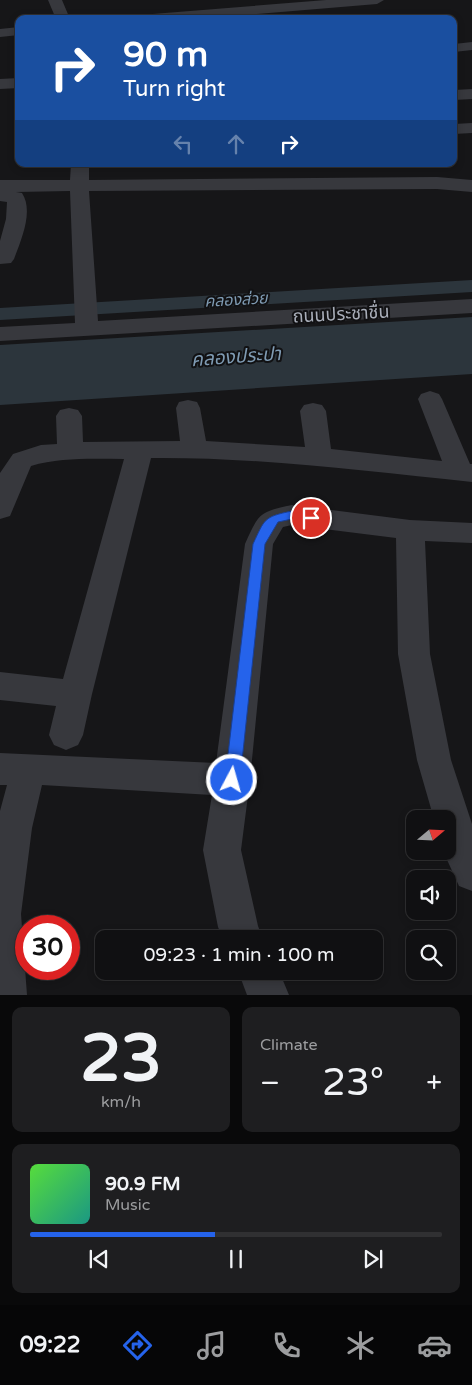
<!DOCTYPE html>
<meta charset="utf-8">
<style>
body{margin:0;font-family:"Varela Round","Noto Sans Thai",sans-serif;background:#1e1e20;color:#f1f3f6;height:100vh;display:flex;flex-direction:column;font-size:19px;white-space:nowrap}
*{box-sizing:border-box;margin:0}
p{font-size:16px;color:#9c9d9f}
.icon{flex:none;width:28px;height:28px;fill:none;stroke:currentColor;stroke-width:2;stroke-linecap:round;stroke-linejoin:round}
.map{position:relative;height:995px;overflow:hidden}
.panel{display:flex;flex-direction:column;gap:12px;padding:12px;background:#09090a;flex:1}
.panel>*{flex:none}
.banner{position:absolute;left:15px;top:15px;width:442px;height:152px;border-radius:10px;box-shadow:0 2px 8px #0003,0 0 0 1px #303032;background:#1a4fa0;color:#fff;overflow:hidden}
.needle{width:32px;rotate:71deg}
.fabs{position:absolute;left:406px;top:810px;display:grid;gap:10px}
.fabs a{display:grid;place-items:center;width:50px;height:50px;border-radius:10px;background:#101012;box-shadow:0 2px 8px #0003,0 0 0 1px #303032;font-size:25px}
.speed{position:absolute;left:15px;top:915px;display:flex;gap:10px;font-size:25px;font-weight:700;text-align:center}
.speed>*{display:grid;place-content:center;width:65px;height:65px;border-radius:50%;background:#101012;box-shadow:0 2px 8px #0003,0 0 0 1px #303032;line-height:1}
.speed .limit{border:8px solid #d22;background:#fff;color:#111}
.pin{position:absolute;display:grid;place-items:center;width:42px;height:42px;color:#fff;margin:-21px;border:2px solid #fff;border-radius:50%;box-shadow:0 1px 5px #0007}
.me{position:absolute;width:55px;margin:-28px;rotate:6deg;stroke-linejoin:round;filter:drop-shadow(0 0 4px #0008)}
.turn{display:flex;align-items:center;gap:18px;height:105px;padding:0 25px;font-size:22px}
.turn .icon{width:65px;height:65px;stroke-width:2.5}
.turn b{display:block;font-size:35px;line-height:42px}
.lanes{display:flex;align-items:center;height:48px;padding:0 25px;background:#0003;justify-content:center;gap:25px;direction:ltr}
.lanes .off{opacity:.35}
.big{font-size:38px;font-weight:600;line-height:1.1}
.panel .tile{flex:1;display:flex;flex-direction:column;justify-content:center;gap:8px;min-width:0;padding:0 18px;border-radius:10px;background:#1e1e20}
.panel .dial{align-items:center;gap:0}
.dial b{font-size:65px;line-height:1}
.song{display:flex;align-items:center;gap:15px}
.cover{width:60px;height:60px;border-radius:8px;background:linear-gradient(135deg,hsl(110 70% 55%),hsl(170 70% 35%))}
.played{height:5px;border-radius:2px;background:linear-gradient(90deg,#2563eb 45%,#303032 45%)}
.keys{display:flex;justify-content:space-around;direction:ltr}
.heat{display:flex;justify-content:space-between;align-items:center;font-size:28px;direction:ltr}
.panel .tiles{flex:1;display:grid;gap:12px;grid-template-columns:1fr 1fr}
.tile:last-child{grid-column:span 2}
.trip{position:absolute;left:95px;top:930px;width:288px;height:50px;border-radius:10px;background:#101012;box-shadow:0 2px 8px #0003,0 0 0 1px #303032;font-weight:600;line-height:50px;text-align:center}
.menu{display:flex;height:80px;justify-content:space-around;align-items:center;background:#060607;color:#9c9d9f}
.menu .icon{width:35px;height:35px}
.menu .active{color:#2563eb}
.menu b{font-size:22px;color:#f1f3f6}
.map>svg:first-child{display:block}
.water{fill:#2c353c}
.lines{fill:none;stroke-linecap:round;stroke-linejoin:round}
.canal{fill:#2c353c;fill-rule:evenodd}
.minor{fill:#37383d;fill-rule:evenodd}
.route{fill:#2563eb;stroke:#184099}
.labels{text-anchor:middle;dominant-baseline:central;stroke-width:4;stroke-linejoin:round;paint-order:stroke}
.far-water-label{font-size:16px;font-style:italic;fill:#7f9bb3;stroke:#111113}
.street-label{font-size:18px;fill:#a8adb8;stroke:#111113}
.water-label{font-size:19px;font-style:italic;fill:#7f9bb3;stroke:#111113}
</style>
<div class="map">
<svg width="472" height="995" viewBox="0 0 472 995">
<rect width="100%" height="100%" fill="#161618"/>
<path class="water" d="M472,317V374L0,405V345Z"/>
<g class="lines">
<path class="canal" d="M472,280V292L0,320V308Z"/>
<path class="minor" d="M48,0H62L70,19H56Z
M326,0H384L377,4L195,19H133L140,15Z
M19,27V35L0,37V29Z
M472,42V50L454,52V44Z
M19,78V88L0,89V79Z
M472,89V99L454,100V90Z
M472,123V133L454,134V124Z
M71,164H89V180L437,177L472,180V192L437,189L89,191L98,321L472,299V313L0,341V327L75,323L70,191L16,192L22,193C34,211 21,240 14,259L11,263L0,264V241L6,219L7,202L0,201V180H70Z
M430,391L439,394L442,399L470,464H472V482C366,471 258,457 151,458L92,694L83,735L78,745L66,750L54,745L49,735L56,706L0,700V672L63,679L124,459C94,459 61,457 31,466L10,516L0,519V473L13,454L41,445L57,444L56,416L60,410L69,408L78,410L82,416L83,442L180,441L176,408L179,402L188,400L197,402L200,408L206,441L305,447L300,411L304,405L313,403L322,405L326,411L331,449L442,461L418,399L421,394Z
M292,505L410,520L472,523V543L425,541L430,654L451,760L472,824V891L459,886L443,851H448V819H434L417,760L398,654L396,538L292,525L283,527L273,544L250,780L241,850L258,926L263,939H223L218,927L203,850L212,795L42,785L32,828L21,914L27,995H0V811L7,785H0V753L216,763L245,544C259,513 259,512 292,505Z
M238,971H279L289,995H247Z"/>
</g>
<path class="route" d="M292,511L311,514L317,518L311,522L292,519L278,522L265,544L240,780L238,785L232,787L227,785L225,780L253,544C265,519 263,517 292,511Z"/>
<g class="labels">
<g class="far-water-label">
<text transform="translate(236 300) rotate(-3)">คลองส่วย</text>
</g>
<g class="street-label">
<text transform="translate(341 314) rotate(-3)">ถนนประชาชื่น</text>
</g>
<g class="water-label">
<text transform="translate(236 357) rotate(-4)">คลองประปา</text>
</g>
</g>
</svg>
<div class="fabs">
<a><svg class="needle" viewBox="-14 -14 28 28"><path d="M0-13l5 13h-10z" fill="#e53935"/><path d="M0 13l5-13h-10z" fill="#9c9d9f"/></svg></a>
<a><svg class="icon" aria-label="sound" viewBox="0 0 24 24"><path d="M4 9h4l5-4v14l-5-4H4zM17 9q2 3 0 6"/></svg></a>
<a><svg class="icon" aria-label="search" viewBox="0 0 24 24"><circle cx="10" cy="10" r="6"/><path d="M15 15l6 6"/></svg></a>
</div>
<div class="speed"><div class="limit">30</div></div>
<div class="pin" style="left:311px;top:518px;background:#d93025"><svg class="icon" aria-label="arrive" viewBox="0 0 24 24"><path d="M6 21V4h12l-3 4 3 4H6"/></svg></div>
<svg class="me" style="left:232px;top:780px" viewBox="-20 -20 40 40"><circle r="17" fill="#2563eb" stroke="#fff" stroke-width="3"/><path d="M0-11L8 9 0 5-8 9z" fill="#fff"/></svg>
<div class="trip">09:23 · 1 min · 100 m</div>
<div class="banner">
<div class="turn"><svg class="icon" aria-label="right" viewBox="0 0 24 24"><path d="M7 20v-9h11M14 6l5 5-5 5"/></svg><div><b>90 m</b>Turn right</div></div>
<div class="lanes"><svg class="icon off" aria-label="left" viewBox="0 0 24 24"><path d="M17 20v-9H6M10 6l-5 5 5 5"/></svg><svg class="icon off" aria-label="ahead" viewBox="0 0 24 24"><path d="M12 20V5M6 11l6-6 6 6"/></svg><svg class="icon" aria-label="right" viewBox="0 0 24 24"><path d="M7 20v-9h11M14 6l5 5-5 5"/></svg></div>
</div>
</div>
<section class="panel">
<div class="tiles">
<div class="tile dial"><b>23</b><p>km/h</p></div>
<div class="tile"><p>Climate</p>
<div class="heat"><a>−</a><b class="big">23°</b><a>+</a></div>
</div>
<div class="tile">
<div class="song"><i class="cover"></i><div><b>90.9 FM</b><p>Music</p></div></div>
<div class="played"></div>
<div class="keys"><svg class="icon" aria-label="previous" viewBox="0 0 24 24"><path d="M18 5L8 12l10 7zM5 5v14"/></svg><svg class="icon" aria-label="pause" viewBox="0 0 24 24"><path d="M8 5v14M16 5v14"/></svg><svg class="icon" aria-label="next" viewBox="0 0 24 24"><path d="M6 5l10 7-10 7zM19 5v14"/></svg></div>
</div>
</div>
</section>
<nav class="menu">
<b>09:22</b>
<svg class="icon active" aria-label="directions" viewBox="0 0 24 24"><path d="M12 3l9 9-9 9-9-9zM9 14v-3h6M13 9l2 2-2 2"/></svg>
<svg class="icon" aria-label="music" viewBox="0 0 24 24"><path d="M9 18V5l10-2v13"/><circle cx="6" cy="18" r="3"/><circle cx="16" cy="16" r="3"/></svg>
<svg class="icon" aria-label="phone" viewBox="0 0 24 24"><path d="M5 4h4l2 5-3 2q2 4 5 5l2-3 5 2v4C11 20 4 13 5 4z"/></svg>
<svg class="icon" aria-label="climate" viewBox="0 0 24 24"><path d="M12 3v18M4 7l16 10M4 17L20 7"/></svg>
<svg class="icon" aria-label="car" viewBox="0 0 24 24"><path d="M5 17H2v-5l4-1 3-4h7l3 4 3 1v5h-3M9 17h6M6 11h13"/><circle cx="7" cy="17" r="2"/><circle cx="17" cy="17" r="2"/></svg>
</nav>
